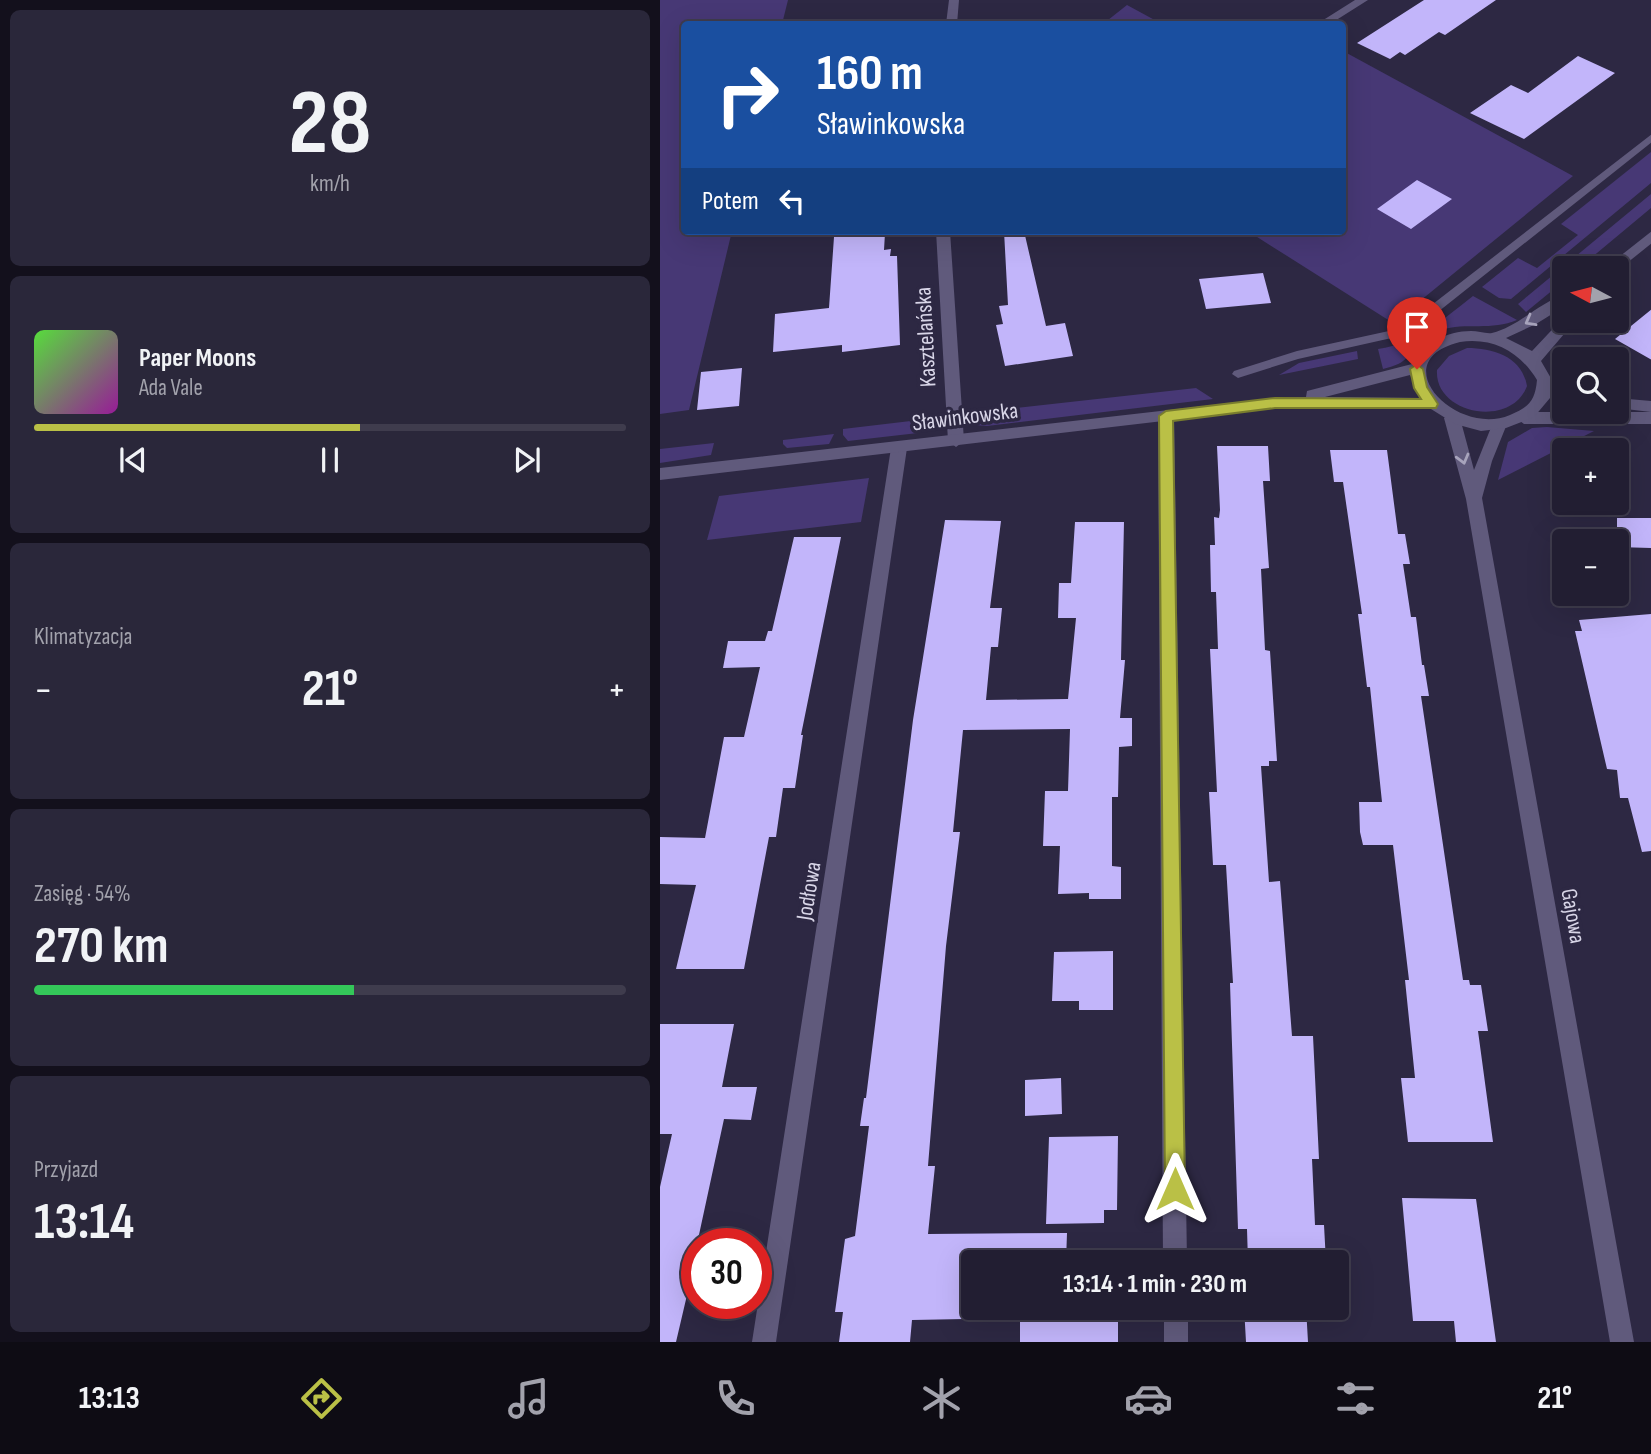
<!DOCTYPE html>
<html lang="pl">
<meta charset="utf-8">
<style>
body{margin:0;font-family:"Sofia Sans Condensed",sans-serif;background:#2a273a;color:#f1f3f6;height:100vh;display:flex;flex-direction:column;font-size:26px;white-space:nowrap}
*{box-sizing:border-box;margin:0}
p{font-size:23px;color:#a2a2ac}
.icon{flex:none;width:38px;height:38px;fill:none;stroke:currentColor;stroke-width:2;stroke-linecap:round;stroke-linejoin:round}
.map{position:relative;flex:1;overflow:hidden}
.sheet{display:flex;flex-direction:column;gap:10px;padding:10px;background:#13101c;width:660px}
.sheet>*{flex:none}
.banner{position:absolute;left:21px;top:21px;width:665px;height:214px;border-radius:7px;box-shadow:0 7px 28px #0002,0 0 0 2px #3f3c4d;background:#1a4fa0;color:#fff;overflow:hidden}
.needle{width:46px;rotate:277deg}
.buttons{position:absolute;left:892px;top:256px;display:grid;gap:14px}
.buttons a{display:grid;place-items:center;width:77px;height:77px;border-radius:7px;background:#221e32;box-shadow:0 7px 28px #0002,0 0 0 2px #3f3c4d;font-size:35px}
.speed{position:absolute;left:21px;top:1228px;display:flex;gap:14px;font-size:35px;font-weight:700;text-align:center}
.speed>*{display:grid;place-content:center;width:91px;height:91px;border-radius:50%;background:#221e32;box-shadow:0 7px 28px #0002,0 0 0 2px #3f3c4d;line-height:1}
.speed .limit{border:10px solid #d22;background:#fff;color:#111}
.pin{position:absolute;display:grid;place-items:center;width:60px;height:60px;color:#fff;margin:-72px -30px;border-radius:50% 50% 50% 0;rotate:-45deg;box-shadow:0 0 7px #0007}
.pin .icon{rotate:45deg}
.me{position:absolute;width:77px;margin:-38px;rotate:0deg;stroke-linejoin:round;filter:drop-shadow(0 0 5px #0008)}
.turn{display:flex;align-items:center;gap:24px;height:147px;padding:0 21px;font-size:32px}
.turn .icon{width:91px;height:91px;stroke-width:2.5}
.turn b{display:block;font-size:49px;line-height:60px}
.then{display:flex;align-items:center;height:66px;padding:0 21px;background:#0003;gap:14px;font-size:26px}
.big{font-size:52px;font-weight:700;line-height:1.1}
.sheet .tile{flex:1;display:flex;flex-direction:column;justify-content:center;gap:10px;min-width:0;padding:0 24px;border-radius:10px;background:#2a273a}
.sheet .dial{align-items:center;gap:0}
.dial b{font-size:91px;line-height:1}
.song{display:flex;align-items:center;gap:21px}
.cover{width:84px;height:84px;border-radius:10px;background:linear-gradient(135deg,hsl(110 70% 55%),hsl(300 70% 35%))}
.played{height:7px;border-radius:4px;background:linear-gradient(90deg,#bac046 55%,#3f3c4d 55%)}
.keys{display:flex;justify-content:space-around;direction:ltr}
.heat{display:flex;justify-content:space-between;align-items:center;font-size:38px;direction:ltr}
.charge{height:10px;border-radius:5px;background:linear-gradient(90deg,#34c759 54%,#3f3c4d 0)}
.trip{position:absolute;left:301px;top:1250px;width:388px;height:70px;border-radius:7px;background:#221e32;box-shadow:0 7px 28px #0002,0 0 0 2px #3f3c4d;font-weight:700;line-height:70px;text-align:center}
.tabs{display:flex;height:112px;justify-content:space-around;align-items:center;background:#0e0c14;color:#a2a2ac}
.tabs .icon{width:49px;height:49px}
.tabs .selected{color:#bac046}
.tabs b{font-size:32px;color:#f1f3f6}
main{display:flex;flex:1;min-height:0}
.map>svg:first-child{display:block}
.green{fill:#473875}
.building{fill:#c2b5fa}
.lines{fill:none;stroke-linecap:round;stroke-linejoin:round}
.service{fill:#605a7c;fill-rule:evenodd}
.minor{fill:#605a7c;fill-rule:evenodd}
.tertiary{fill:#605a7c;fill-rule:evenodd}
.oneway{stroke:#a8a4bc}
.route{fill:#bac046;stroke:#797d2e;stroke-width:2}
.labels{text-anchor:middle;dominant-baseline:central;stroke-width:7;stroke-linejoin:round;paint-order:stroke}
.street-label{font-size:23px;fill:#d8d5e7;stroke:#2d2843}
</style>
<main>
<section class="sheet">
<div class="tile dial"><b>28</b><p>km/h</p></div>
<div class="tile">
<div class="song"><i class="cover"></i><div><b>Paper Moons</b><p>Ada Vale</p></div></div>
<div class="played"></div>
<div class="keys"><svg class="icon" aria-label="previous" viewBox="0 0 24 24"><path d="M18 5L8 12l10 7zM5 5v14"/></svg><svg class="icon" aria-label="pause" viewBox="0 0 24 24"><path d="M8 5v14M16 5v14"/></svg><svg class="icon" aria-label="next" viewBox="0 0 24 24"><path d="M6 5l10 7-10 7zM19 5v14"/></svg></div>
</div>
<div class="tile"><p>Klimatyzacja</p>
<div class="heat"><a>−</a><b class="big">21°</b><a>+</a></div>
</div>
<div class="tile"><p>Zasięg · 54%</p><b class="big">270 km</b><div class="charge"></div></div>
<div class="tile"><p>Przyjazd</p><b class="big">13:14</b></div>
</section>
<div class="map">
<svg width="992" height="1342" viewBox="0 0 992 1342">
<rect width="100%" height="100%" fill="#2d2843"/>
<path class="green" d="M0,0H128L122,24H24V231H72L29,410L0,414Z
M467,5L502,24H443Z
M683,51L913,176L733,323L594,235L599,231H682Z
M991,152V183L851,299L839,298L822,287L858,258L877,268L918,235L901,224Z
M991,194V208L919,268H905V280L866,312L858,304Z
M813,296L857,320C832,331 806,322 781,330C763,336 757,350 743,361C738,365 730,367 723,369L718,349C758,343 782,320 813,296Z
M807,348C834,348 862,357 867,386C851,429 774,414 777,370L789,356Z
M697,351L698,359L619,375L639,363Z
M536,388L553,399L327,426L314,425L303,414Z
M276,418L272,428L258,433L188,441L183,435V429Z
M887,427L934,431L838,480L848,442L872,428Z
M174,434L169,444L127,448L123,444V440Z
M54,443L51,455L0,463V449Z
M209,478L201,522L47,540L59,496Z"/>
<path class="building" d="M764,0H836L785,35L779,32L745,55L740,52L730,59L697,43Z
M918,56L955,73L864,139L810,113L851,85L868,93Z
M757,180L792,199L751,229L717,209Z
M344,231H364L386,326L405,323L413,356L345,366L336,325L343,324L339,306L348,305Z
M225,233L224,250L231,249L230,256H237L240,345L182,352V345L113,352L115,314L169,308L174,237Z
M603,273L611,303L546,309L539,279Z
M992,309V360L955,339Z
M82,368L79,406L37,410L41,372Z
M557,446H608L610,481H603L609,568L601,569L605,650L610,651L617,761H609V766H601L609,882L620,881L632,1036H653L659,1159H652L655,1225H664L666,1262H588L587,1229H578L570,983H573L566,865H553L549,792H557L550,649H558L556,592H551L550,545H555L554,517L559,518L560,510Z
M670,450H727L738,534H745L750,564H743L751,617H756L762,665H764L769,696H761L803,980H809L810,985H821L828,1031H818L833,1142H748L741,1078H755L745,980H749L733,845H703L700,832L699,802H722L710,687H707L698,614H702L683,482H674Z
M957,518H992V548L957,547Z
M285,520L341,521L330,608H342L338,647H331L326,700L408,699L416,618H398L399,583H411L415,522H464L461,660H465L460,718H472V746L459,747L458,797H452V866L461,867V899H429V893L398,894L400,846H383L385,791H408L410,729L303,730L293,832H300L286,946L268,1166H275L268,1234L407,1233L406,1262H313V1307H458V1342H360V1318L252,1320L250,1342H179L183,1312H175L185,1239L195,1236L209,1126H200L204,1098H206L253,720Z
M134,537H181L141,735H143L135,788H123L116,837H109L84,969H16L36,885L0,884V837L45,838L64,737H84L100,667L63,668L68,641H105L108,631H112Z
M992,614V851L982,852L968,798H960L957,770L947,769L915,631H922L919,620Z
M453,951V1010H419V1001H392L394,952Z
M0,1024H74L62,1087H97L91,1120L64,1119L37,1244V1278H31L16,1342H0V1187L12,1134H0Z
M401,1078L402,1114L365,1116V1080Z
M458,1136L457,1210H444V1223L386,1224L389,1137Z
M742,1198L816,1199L836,1342H796L794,1321H753Z
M584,1307H646L648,1342H586Z"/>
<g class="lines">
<path class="service" d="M992,134V142L759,327L745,335L638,359L578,378L572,374L574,371L637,351L738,329L751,321Z"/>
<path class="minor" d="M289,0H299L297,24H286Z
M695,0H708L670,24H657Z
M276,231H290L304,441L296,447L288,441Z
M885,383L905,389V399L880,392L878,388L880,384Z
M957,398L992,401V412L957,408Z
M506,410L514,416L527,1262H503L498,416Z
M792,412L800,418L814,470L834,420H844L847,424L832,461L822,498L974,1342H950L806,499L784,418Z
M864,412H992V424H864L856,418Z
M239,442L247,448L116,1342H92L231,448Z
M504,1307H528V1342H504Z"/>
<path class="tertiary" d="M992,231V243L957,271V268H945Z
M905,294V306L876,324L846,338L872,351L904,317L905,320H916L881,361L892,380L890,398L874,417L846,428L821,431L795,424L771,409L615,408L0,480V468L615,398L646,397L647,391L752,364C763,343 787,331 811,331C818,331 826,334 832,333C859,326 879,303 905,294ZM800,342C833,337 860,352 877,380C875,401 869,407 850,415C796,438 722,361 800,342ZM750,375L762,398L665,397Z"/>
</g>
<defs><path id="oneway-chevron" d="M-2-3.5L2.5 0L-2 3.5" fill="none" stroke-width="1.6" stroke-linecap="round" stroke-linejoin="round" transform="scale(1.75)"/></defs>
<g class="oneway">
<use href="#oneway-chevron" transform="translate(870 321) rotate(151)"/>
<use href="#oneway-chevron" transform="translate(803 459) rotate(75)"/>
</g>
<path class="route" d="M757,364L763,369L767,387L778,404L776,408H615L513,421L525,1189L522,1197L515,1200L508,1197L505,1189L499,416L506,411L615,398L761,399L754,388L750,369Z"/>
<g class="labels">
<g class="street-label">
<text transform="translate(266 337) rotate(-93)">Kasztelańska</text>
<text transform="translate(305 417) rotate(-7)">Sławinkowska</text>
<text transform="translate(149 891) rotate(-81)">Jodłowa</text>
<text transform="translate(913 916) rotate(80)">Gajowa</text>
</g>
</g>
</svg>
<div class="buttons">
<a><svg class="needle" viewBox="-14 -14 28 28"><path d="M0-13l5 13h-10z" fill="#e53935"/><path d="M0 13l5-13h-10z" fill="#a2a2ac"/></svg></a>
<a><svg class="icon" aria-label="search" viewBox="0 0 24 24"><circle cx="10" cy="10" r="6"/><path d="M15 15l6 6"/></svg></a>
<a>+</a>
<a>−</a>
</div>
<div class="speed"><div class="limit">30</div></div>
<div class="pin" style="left:757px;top:369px;background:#d93025"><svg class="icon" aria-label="arrive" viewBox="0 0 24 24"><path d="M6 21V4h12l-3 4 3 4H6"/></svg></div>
<svg class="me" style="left:515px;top:1189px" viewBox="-20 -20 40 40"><path d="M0-17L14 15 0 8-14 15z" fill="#bac046" stroke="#fff" stroke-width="4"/></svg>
<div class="trip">13:14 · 1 min · 230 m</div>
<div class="banner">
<div class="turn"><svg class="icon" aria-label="right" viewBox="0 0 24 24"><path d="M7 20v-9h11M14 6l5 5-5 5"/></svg><div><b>160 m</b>Sławinkowska</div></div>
<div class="then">Potem<svg class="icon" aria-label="left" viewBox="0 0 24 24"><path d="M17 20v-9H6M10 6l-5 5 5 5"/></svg></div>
</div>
</div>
</main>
<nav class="tabs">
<b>13:13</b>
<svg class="icon selected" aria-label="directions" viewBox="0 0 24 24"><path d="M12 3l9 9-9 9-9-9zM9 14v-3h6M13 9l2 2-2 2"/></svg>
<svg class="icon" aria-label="music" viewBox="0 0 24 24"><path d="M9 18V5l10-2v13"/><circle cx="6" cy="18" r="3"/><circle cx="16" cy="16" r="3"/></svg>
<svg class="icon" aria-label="phone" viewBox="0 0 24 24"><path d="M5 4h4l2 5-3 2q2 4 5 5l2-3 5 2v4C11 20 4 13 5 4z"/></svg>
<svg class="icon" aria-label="climate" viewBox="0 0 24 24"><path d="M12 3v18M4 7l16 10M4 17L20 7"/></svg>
<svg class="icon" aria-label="car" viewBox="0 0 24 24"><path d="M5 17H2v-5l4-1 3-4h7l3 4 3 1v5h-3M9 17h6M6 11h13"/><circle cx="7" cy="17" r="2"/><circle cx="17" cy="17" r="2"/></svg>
<svg class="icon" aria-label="filters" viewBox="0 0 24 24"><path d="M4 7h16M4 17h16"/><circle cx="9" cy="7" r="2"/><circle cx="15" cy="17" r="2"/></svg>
<b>21°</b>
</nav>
